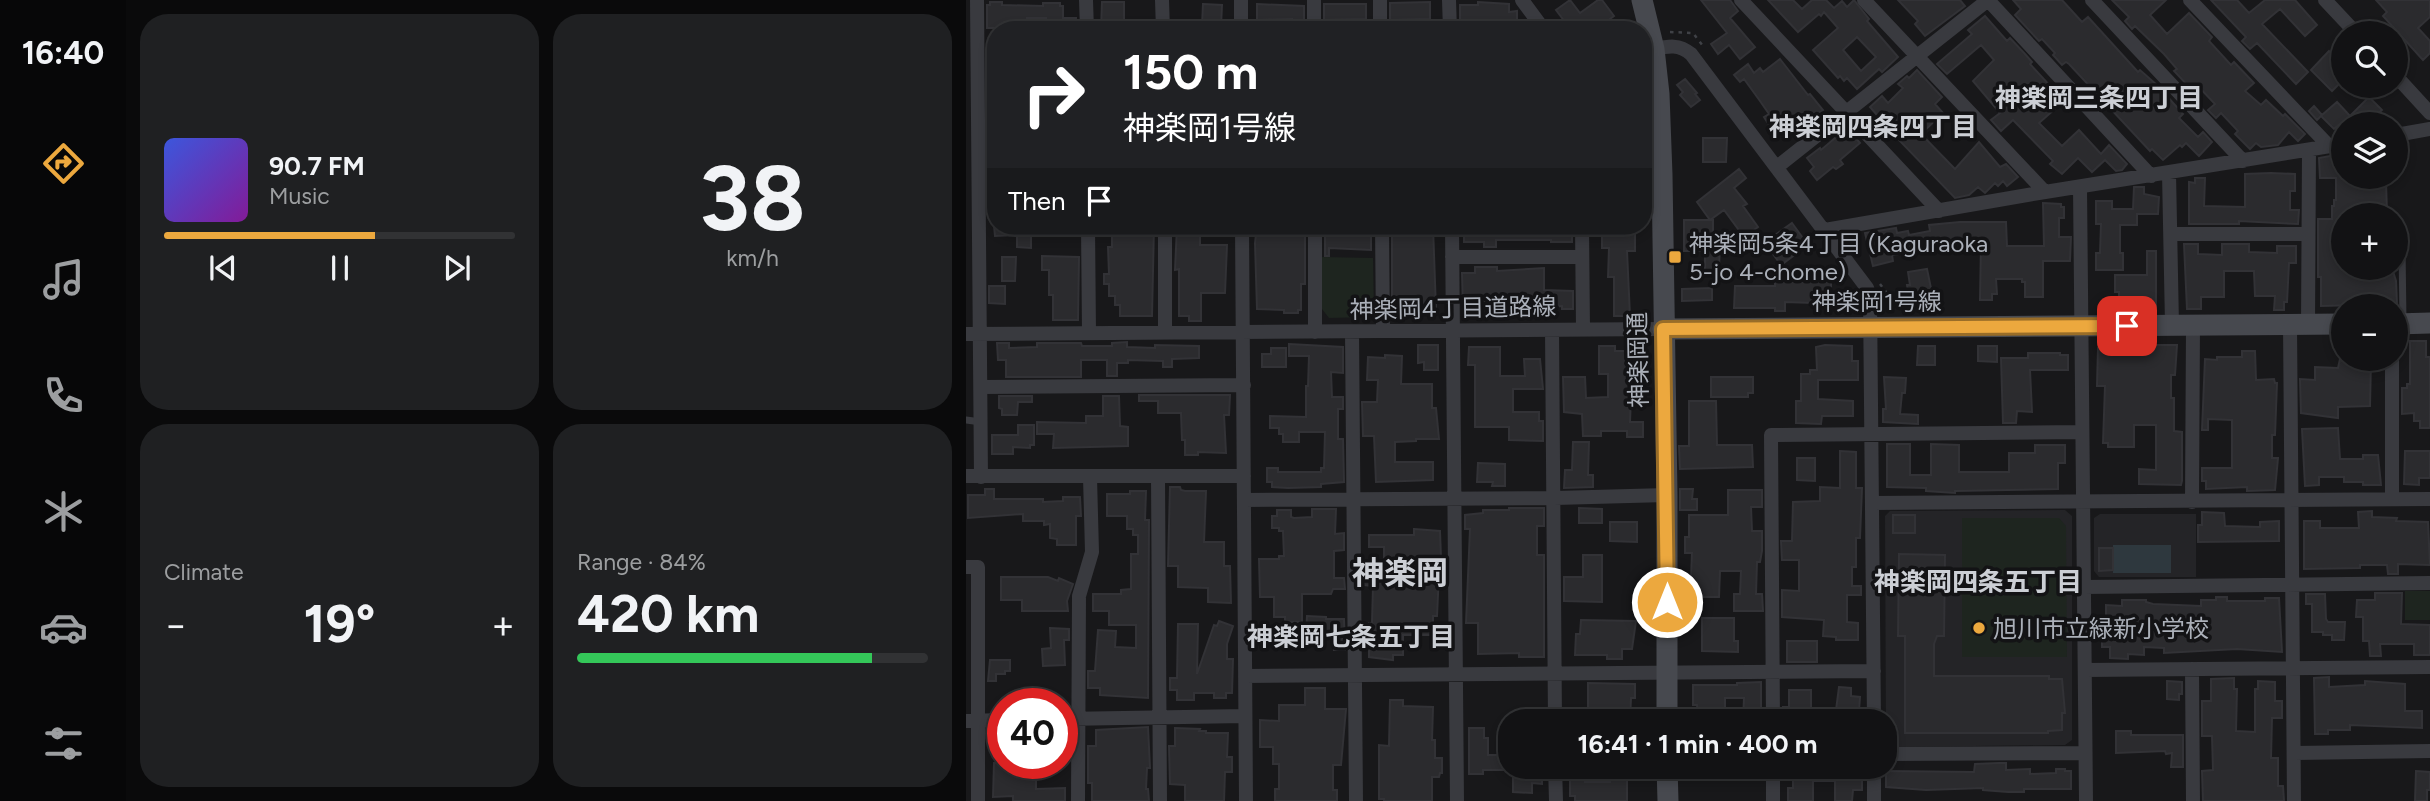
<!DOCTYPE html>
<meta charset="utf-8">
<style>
body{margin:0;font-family:Figtree,"Noto Sans JP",sans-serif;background:#1f2022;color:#f1f3f6;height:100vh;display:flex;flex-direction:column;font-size:26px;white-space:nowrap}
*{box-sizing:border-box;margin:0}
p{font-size:23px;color:#9c9ea0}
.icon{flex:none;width:38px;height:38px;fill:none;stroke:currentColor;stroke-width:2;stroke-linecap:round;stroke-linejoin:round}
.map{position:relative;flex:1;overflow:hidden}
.side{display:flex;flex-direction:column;gap:14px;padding:14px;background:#0a0a0b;width:840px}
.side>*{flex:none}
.top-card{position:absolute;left:21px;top:21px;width:665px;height:214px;border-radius:28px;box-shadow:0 4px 10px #0003,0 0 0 2px #313234;background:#202124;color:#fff;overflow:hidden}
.tools{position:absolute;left:1365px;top:21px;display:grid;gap:14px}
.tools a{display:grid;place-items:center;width:77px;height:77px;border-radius:50%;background:#121214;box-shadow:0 4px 10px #0003,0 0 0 2px #313234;font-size:35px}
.speed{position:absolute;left:21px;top:688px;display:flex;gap:14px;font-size:35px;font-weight:700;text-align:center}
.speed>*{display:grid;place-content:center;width:91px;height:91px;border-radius:50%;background:#121214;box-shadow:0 4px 10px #0003,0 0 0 2px #313234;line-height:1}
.speed .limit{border:10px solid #d22;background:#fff;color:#111}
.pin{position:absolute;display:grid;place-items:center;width:60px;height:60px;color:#fff;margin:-30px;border-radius:14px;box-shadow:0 4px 10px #0006}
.me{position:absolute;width:77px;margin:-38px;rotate:0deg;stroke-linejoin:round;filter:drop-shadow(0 0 5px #0008)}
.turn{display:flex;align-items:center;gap:24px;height:147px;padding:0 21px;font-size:32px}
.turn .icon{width:91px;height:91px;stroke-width:2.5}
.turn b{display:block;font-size:49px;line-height:60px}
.then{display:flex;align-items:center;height:66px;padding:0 21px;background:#0003;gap:14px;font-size:26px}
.big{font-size:52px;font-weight:700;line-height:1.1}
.side .tile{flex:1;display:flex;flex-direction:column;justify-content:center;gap:10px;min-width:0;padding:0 24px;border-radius:28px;background:#1f2022}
.side .dial{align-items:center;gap:0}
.dial b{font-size:91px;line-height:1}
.song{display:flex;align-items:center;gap:21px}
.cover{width:84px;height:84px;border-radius:10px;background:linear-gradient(135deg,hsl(230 70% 55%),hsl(290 70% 35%))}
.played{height:7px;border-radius:4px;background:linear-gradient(90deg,#eca83e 60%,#313234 60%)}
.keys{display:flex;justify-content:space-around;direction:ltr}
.heat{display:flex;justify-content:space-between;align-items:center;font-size:38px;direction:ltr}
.charge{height:10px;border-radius:5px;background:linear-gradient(90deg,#34c759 84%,#313234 0)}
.side .tiles{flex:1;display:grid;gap:14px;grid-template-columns:repeat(2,1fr)}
.trip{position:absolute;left:532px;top:709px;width:399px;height:70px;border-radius:28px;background:#121214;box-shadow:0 4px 10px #0003,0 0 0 2px #313234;font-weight:700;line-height:70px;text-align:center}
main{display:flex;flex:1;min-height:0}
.dock{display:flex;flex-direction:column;width:126px;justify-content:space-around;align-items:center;background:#070708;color:#9c9ea0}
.dock .icon{width:49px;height:49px}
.dock .current{color:#eca83e}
.dock b{font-size:32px;color:#f1f3f6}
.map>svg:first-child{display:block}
.built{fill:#242427}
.green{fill:#1e251f}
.water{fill:#2e383e}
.building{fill:#2b2b2e;stroke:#323236;stroke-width:2;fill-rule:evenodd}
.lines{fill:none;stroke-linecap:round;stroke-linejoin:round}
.path{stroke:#3f4146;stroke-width:2.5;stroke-dasharray:3.5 5;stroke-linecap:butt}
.lane{stroke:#393a3f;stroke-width:7}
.street{stroke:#393a3f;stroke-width:14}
.secondary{stroke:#47494f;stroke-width:21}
.route-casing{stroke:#996d28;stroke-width:18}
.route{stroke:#eca83e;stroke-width:12}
.poi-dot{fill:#eca83e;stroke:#131315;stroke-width:2.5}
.labels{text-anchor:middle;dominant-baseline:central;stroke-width:7;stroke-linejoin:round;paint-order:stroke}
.poi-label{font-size:24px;fill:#abb0b9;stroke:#131315;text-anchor:start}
.street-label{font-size:24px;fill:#abb0b9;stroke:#131315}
.neighbourhood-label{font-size:26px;font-weight:bold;fill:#cccfd5;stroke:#131315}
.district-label{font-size:32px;font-weight:bold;fill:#cccfd5;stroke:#131315}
</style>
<main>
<nav class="dock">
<b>16:40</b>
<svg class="icon current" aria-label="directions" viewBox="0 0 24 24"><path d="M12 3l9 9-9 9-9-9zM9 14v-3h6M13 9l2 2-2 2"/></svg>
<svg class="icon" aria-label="music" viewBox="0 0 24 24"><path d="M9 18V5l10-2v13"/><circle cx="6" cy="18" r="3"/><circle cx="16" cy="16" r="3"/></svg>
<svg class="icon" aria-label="phone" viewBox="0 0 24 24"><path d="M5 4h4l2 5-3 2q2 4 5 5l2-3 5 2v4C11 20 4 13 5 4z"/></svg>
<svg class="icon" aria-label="climate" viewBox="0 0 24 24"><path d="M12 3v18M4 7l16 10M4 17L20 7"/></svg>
<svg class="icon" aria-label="car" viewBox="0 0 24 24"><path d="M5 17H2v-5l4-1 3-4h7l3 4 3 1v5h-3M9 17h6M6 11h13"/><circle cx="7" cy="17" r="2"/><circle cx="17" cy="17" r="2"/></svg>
<svg class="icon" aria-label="filters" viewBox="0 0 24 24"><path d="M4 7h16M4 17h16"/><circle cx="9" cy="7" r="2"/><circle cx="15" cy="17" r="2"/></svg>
</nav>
<section class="side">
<div class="tiles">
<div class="tile">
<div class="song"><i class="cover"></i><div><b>90.7 FM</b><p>Music</p></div></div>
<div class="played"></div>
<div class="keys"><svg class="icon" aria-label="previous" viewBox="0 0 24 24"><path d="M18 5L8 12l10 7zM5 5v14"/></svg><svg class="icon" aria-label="pause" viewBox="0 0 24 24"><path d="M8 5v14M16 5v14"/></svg><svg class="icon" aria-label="next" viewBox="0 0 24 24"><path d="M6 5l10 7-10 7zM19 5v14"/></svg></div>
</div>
<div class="tile dial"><b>38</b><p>km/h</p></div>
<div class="tile"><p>Climate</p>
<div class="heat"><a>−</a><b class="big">19°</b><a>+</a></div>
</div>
<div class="tile"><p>Range · 84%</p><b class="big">420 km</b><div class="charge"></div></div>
</div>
</section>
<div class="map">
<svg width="1464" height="801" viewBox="0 0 1464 801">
<rect width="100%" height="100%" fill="#18181a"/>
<path class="built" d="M1099,510L1106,516V740L1099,745L927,747L920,740L919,516L924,511Z
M1134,514H1230V577H1133L1128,571V518Z"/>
<path class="green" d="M355,257L407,258L408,310L403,317L363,318L356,309Z
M996,518H1093L1100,526L1101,657H996Z
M1439,591H1464V620H1439Z"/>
<path class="water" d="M1147,545H1205V573H1147Z"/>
<path class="building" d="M604,0L614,13L632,0H636L648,16L644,19L652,30H605L590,10Z
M735,0H764L772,11L764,18L789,47L774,59L763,45L752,54L745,44L761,33Z
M802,0H827L836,9L846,0H860L868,8L876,1L881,7L888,0L903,19L901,21L932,57L916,72L913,69L891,89L881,78L878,81L874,76L872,78L847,50L872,28L858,12L855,16L853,14L832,32ZM891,37L910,57L895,71L877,50Z
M932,0H994L999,6L959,36L949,24L952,21Z
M1047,0H1096L1116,22L1122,17L1172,72L1174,70L1192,86L1217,114L1213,118L1232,137L1237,132L1246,142L1233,156L1220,143L1216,147L1214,145L1197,160L1186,149L1184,151L1103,64L1100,62L1096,65L1087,55L1089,53L1076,39L1073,41L1049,15L1055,9Z
M1146,0H1200L1184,15L1201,34L1223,13L1246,37L1243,41L1265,65L1268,62L1288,83L1279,91L1295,105L1300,100L1317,116L1319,114L1339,134L1332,141L1323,132L1312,145L1295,147L1290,143L1284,149L1269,134L1272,131L1255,113L1250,118L1242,110L1249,104L1230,84L1225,89L1208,71L1211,69L1198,54L1169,26L1166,29L1159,21L1163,17Z
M1245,0H1271L1283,13L1299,0H1329L1351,25L1339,36L1314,9L1296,24L1342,72L1330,84L1291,43L1284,49L1276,41L1280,37Z
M1410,0H1464V17L1452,28L1464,41V53L1457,60L1417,16L1421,12Z
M24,2H36V5L77,6V3H94V6H97V18H110L109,30H80V18H61V28H21V5H24Z
M136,2H158V30H135Z
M464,2V19L424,20V3Z
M512,2L543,4V12L551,11V30H508V23H494V5H512Z
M237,4L256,5L255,27L236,26Z
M291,4L338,6V28H326V19L291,20Z
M358,4H400V19L358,20Z
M1019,16L1041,41L1044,38L1059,54L1066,62L1064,64L1098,101L1073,123L1096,146L1113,130L1135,154L1143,145L1161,164L1156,170L1150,171L1139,160L1126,172L1112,158L1096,174L1084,164L1087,161L1047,120L1035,131L1025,120L1034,113L1007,81L1028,60L1015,45L981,74L971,64L1006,34L1002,30Z
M1363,51L1377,65V80L1366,91L1345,70Z
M814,59L842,95L844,94L857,110L846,118L841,111L809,134L798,117L803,114L794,101L778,79L774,82L768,75L782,64L788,73L794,68L797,72Z
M951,70L976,97L969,104L977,113L955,134L989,169L1013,142L1034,167L1040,164L1052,177L1041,186L1037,181L1032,186L1029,183L1019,193L1012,187L1003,195L989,198L930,137L933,133L921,119L917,122L904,107L916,96L922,103L937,88L932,84L941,76L943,78Z
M719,79L731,93L729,94L734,100L725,107L714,95L717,92L711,85Z
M1403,97L1416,110L1401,124H1374L1368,129L1355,116L1351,120L1343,111L1348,106L1356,115L1371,102L1384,116Z
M881,128L894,143L874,160L877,164L870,169L867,167L851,180L844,171L848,167L841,158L854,148L855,150Z
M737,138H761L760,162H737Z
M1364,156H1377V177H1383V179L1416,178V182H1420L1421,213L1377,215V268H1426L1430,281L1431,304L1355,306V277H1352V219H1366V206H1368V200H1370V178H1354L1353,158Z
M773,169L780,178L768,188L781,204L777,206L792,227L778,237L758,210L744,220L731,202Z
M1305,173L1329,174V191H1324V210H1333L1332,224L1273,221V224H1223V182L1229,183V178H1239L1238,206L1279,207V174Z
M1168,187H1178V194L1193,197L1192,214H1171V225H1154V253H1157V270H1130V253H1134L1135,224H1130V201H1146V209H1167Z
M1077,203L1095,204V207H1098V218H1093V237H1105L1104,261H1077V297H1059V282H1056V279H1030L1031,294H1026V300H1014L1015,242H1003L1004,239L962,242L963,250L926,255L927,261L907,266L899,233L930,228L931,233L942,231L943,235L964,231L963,225L994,222H1040L1041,246H1078Z
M718,220H747V242H754L753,270H739V251H718Z
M826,223L842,245L815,265L804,250L805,238Z
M28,226H65V248L51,247V235L29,236Z
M146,226H188L186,316H154V305H149V296H143V284H138V274H143L142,247H146Z
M211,226H234V245H261L259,293H235V321H223V316H213V269L209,270Z
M291,226H335V233H339V284H335V310H332V313H318V310L291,309L289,243Z
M395,226H405V250L363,248V256H359V234L395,233Z
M426,226H467L470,310H457L455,316H429L428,307H426Z
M498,226H606V242H585V240H530V247H518V242H498Z
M641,226H660V229H669V251H661L664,316H648V277H642L643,248H636V230H641Z
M1218,244H1232V254L1256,255V244H1283V252L1311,253V246H1330V263H1323L1321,302H1318V310H1308L1309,296H1289L1288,271H1258V297H1235V309H1221Z
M1181,251H1190V308H1171V301H1153V292H1149V275H1181Z
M76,256L113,257L112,320H87V295H83V270H76Z
M36,257H50L49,281H36Z
M509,267H531V271L578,268V290L607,291V309H596V306L497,309L496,273H509Z
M961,269L967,298H943L941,285H944L942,272Z
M809,282H865V305H848V303L819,302V311H809V308H768L769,286H809Z
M23,286H39V304L23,303Z
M746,288V300L716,301V289Z
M1444,341H1460V357H1464V428H1454V421H1448V413L1436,414V388H1441V384H1444Z
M161,342V347L189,348V345L233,346V358L206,359V367H197V361L162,360V363H151V376H141V360H115V377H40V360H32L31,343H43V348L71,347V343H115L116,346H146V343Z
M323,344L377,347V373L365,372L366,397H377V409H372V439H377L378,482L355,484V487L322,488L306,487V482H301V468H312V472H355V468H358L359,432H333V442H317V434H313V428H304V416L340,417V386H342L343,356H323Z
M452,345H472V370H458V362L452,363Z
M859,345L886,346V361H892V380H852V399L887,401V416H856L855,424L830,423V401H835V374H844V370H851L850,347Z
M1186,345H1211L1209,375H1205V398H1208V431L1216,432V481L1215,485L1173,484V469L1190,470V425H1168V447H1142V443H1137L1139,386H1131L1132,348H1145V352L1153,354L1178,353V347H1186Z
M633,346H649V351H677V373H666L664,422H677V437H661V431H635V436H617L616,414L598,412L597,377H619L620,398L642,397V374H633Z
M952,346H969V365H951Z
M1012,346H1031V362L1012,361Z
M503,347H534V376H559L558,359H574L577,389H547V412H573V421H577V441L543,440V427H509V365H502Z
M305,348H320V367H296V354H305Z
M1276,351H1289L1290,380L1308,379L1309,383H1311L1309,435H1306V458H1312L1309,490L1281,491V487L1240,489V481H1236V468H1266V420L1242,419V430H1236L1239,359L1251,360V357H1276Z
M1062,353H1094V355H1102V370H1064L1066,412L1051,411L1050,423H1037L1035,358H1062Z
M419,355L436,356L435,384H466V408H470L473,439H450V441L429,442V462H467V480L410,482L408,436H397L396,402H411L412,380H401L402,357L419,358Z
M1374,359H1400V361H1405L1404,406L1372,407V418L1335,413L1334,379L1349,380V367L1372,368Z
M745,377H787V393H782V397H745Z
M918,377L940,378L939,393H936L934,414L952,415V424L917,422V409H920Z
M173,395H264L263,415H258L260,453L232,452V455H219V440H216L215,413H192V401H173Z
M33,396H66V402H52L51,415H36V409L33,408Z
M137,396H153L154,426L162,427V446L87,448L88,434H71V422L120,423V416H137Z
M723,401H750L751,445H786L787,467L714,469L713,446H723Z
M52,425H68V445H64V448L47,447V454H26V435H52Z
M1372,428L1374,459H1397V455H1412L1415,485H1397V482H1378V477H1353V485L1339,486L1336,429Z
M607,442H623L622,475H627V487L598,488L599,470H606Z
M921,444H944V475H965V444L993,445V472H1043V453H1069V445H1099V463H1092V489L989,491V493L960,491V488L921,487Z
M874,451L890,452V488H896L894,538H890V567H886V586H895V595H881V622L892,623V640H870V637L857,636L858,620L816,617V590L833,591V560H816L815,541H826L827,502L854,501V487L874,488Z
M1439,451H1464V478H1453V485L1438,484Z
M831,458H849V481L831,480Z
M512,463L539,464V486H526L527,482H511Z
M204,487H214L215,490L219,491H240L238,542H258V566H264L265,603L242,602V588L212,587V566H202Z
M19,489H28V499H77V502L97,501V497H114L115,516H110V545H91V539L84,538V524L78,525V521H57V514L2,518V495H19Z
M714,489H727L726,499H731V510H714Z
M762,490H796V507H785L786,531H796V551L794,562H791L790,594H796L797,611H768V594H774L775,571H754L753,597H717V577H725L726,553H719V537H723V515H762Z
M164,491H180L179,520H183L182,698L134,695V688H122V671H129L132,630L150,631L149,647L170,648V625H143V611H127V594H155V590L165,589V554H172V535H167V529H161V516H141V494H164Z
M543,508H578V526H571V555H578V657H553V653L512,654V623H500L504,529H499V515L517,513V510H543Z
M613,508L636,509V523H613Z
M346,509H370L369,534L378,533V550L368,551V578H378L379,589H367L365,594H336V622H319V617H308V597H294L293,559H313V556H318L317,531H313V528H306V516H311V510H325V517L328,518L346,517Z
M1406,511V517L1431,518L1430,521L1462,522L1464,565L1432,564V574H1422L1421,565H1394V568L1338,569V521H1354V528H1393L1392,512Z
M1236,512L1258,513L1259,526L1294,527V522L1313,521V541L1232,542V525H1236Z
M927,515H949V533H927Z
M644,522H671V542L644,541Z
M448,529L474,531L475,558H478L479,573H473L471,616H467V635H437V655H427V660L403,657V623H406L407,586L398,585V571H418V547H403V535H448Z
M1133,548H1147V570L1133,571Z
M933,554L979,555L978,636H971L968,644V676H1083V679H1096L1099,713H1096V730L1082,731V733H939V636H932Z
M617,555H636V602L598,601V577H617Z
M35,577H82L92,581L93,578L107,584L101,601L102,611H56V600H35Z
M1409,593H1436L1435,624L1464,625V655H1448V644H1414L1415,656H1404L1403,641H1397V617H1390L1391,600H1409Z
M1340,594H1359L1360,619L1362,622H1379L1378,640H1366V635H1357V632H1346V604H1340Z
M1250,597H1261V601H1299V598H1313L1316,652L1271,649L1198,653V648L1178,647V655L1162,654V659L1144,658V647H1136V633H1140V605L1156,606V600H1180V602L1187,604L1235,606V600H1250Z
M341,616L360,617V619H378L379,650H368V635L340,634Z
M736,618H768V641H772V652L736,651Z
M615,620L670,621L666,649H656V659H641V655H609L610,634H614Z
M253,621L267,626L261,644V659H267L266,693H260V698H248V693H228V700H211V690H204V678H211L212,624H232L231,674L248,625L251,626Z
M84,628L103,629V640H98L99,665L77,666L76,649L85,648Z
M821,641H851V662H821Z
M24,660H44V671H39V674H30V681H22Z
M1363,677V687L1399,685V681L1439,684V711H1456V728L1384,725V730H1362V734H1349L1348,678Z
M1268,678V689H1271L1270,731L1289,732V689H1292V681L1309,682V701H1316V718H1306L1305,758H1312V786H1317L1318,801H1237L1236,771L1247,770L1246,736H1236V701H1245V679Z
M1201,681L1216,682V694H1213V700L1201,699Z
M795,682V721H777L778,698H759V721H738V718L732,719L731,705H727V685H771V683Z
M622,683L669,684V698H665L664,721H645V714H622Z
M873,687L885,688V696L894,697L893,711L870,710Z
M339,688H359V709H380L375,765H367V790H371V801H309V789H313V764H307V747H294V720L313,721V705H339Z
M823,690H845V721H817V707H823Z
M424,700H437V706L467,707L466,740H469V758H476V773H474L473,777H466V801H418V799H413V745L423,746Z
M182,727L184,768H181L180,789H182L183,801H126V783H122V746H130V730Z
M209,728L234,729L233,731H240V733H262L261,757H266V772H259L258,801H219V785L204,784L203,746H209Z
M503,728H518V738H522V755H544V770H517V774H503Z
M1150,731H1165V735H1217V767H1205L1206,753L1200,754L1199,751L1150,753Z
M28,763H70V789L99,788V801H47V796L27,797Z
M1033,763H1040V770L1064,769V774L1090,773V769H1099V771H1105V789H1058V792H1042L1017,790V788L960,790L920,787V771L1008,772L1009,764Z
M547,766H576V784L566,783V793L547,792Z
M827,766H887V774H896V790H887L886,801H869V781H847V801H822V788H827Z
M1450,771L1464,772V790H1461V801H1449Z
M604,779H619V782H644V779H661V801H609V796H604Z"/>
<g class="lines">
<path class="path" d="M704,32L727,33L737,46
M914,284L923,296L924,308L929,310"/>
<path class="lane" d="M1430,247H1436L1437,321
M0,420L15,422"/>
<path class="street" d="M11,0L15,477
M120,0L121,30
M196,0L197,30
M275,0V30
M348,0V30
M414,0V30
M483,0L484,30
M556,0L578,30
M775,0L973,211
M898,0L1079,192
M1022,0L1185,176
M1126,0L1277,161
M1224,0L1363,146
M1359,0L1390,33
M688,49C703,46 713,44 725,54L901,288L904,297L908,721
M1430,76L1464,113
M1430,135L1464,129
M677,159L683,166L696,175
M811,167L1022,0
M1203,173L1206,325
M1114,187L1120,801
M122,226L123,333
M199,226V332
M276,226L280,801
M349,226V332
M416,226L417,331
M486,226L491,801
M616,226L617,329
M859,230L1079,192L1377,144
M1206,234H1342
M486,257H616
M1324,325L1328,801
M1342,325L1343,150
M586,330L589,721
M386,332L390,801
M0,334L697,329
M16,387L278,385
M0,476H278
M192,476L194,801
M1426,499V359
M278,500L589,498L701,495
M1226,502L1227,325
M906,503L1464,499
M0,567H12V801
M1118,587L1464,583
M1226,669L1227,801
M1119,670L1464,667
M279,676L908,671
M96,719L279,716
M0,721L37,720
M807,721L805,435L1116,432
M1329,753L1464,751
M919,754L1119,753
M589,766L590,801
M807,766V801
M908,766V801
M112,801L113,596L126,552L124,477"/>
<path class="secondary" d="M676,0L688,49L693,94L696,175L701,495V721
M1430,324L1464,323
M697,329L1377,324
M701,766L702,801"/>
</g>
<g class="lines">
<defs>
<path id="route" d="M701,602L697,329L1161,326"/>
</defs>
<use href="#route" class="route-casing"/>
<use href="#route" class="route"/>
</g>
<g class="poi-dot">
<rect x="702" y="250" width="14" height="14" rx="3.5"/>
<circle cx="1013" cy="628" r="7"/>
</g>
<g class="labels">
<g class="poi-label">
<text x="723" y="243">神楽岡5条4丁目 (Kaguraoka<tspan x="723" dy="28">5-jo 4-chome)</tspan></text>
<text x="1027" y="628">旭川市立緑新小学校</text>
</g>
<g class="street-label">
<text x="911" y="301">神楽岡1号線</text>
<text transform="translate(487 308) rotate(-1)">神楽岡4丁目道路線</text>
<text transform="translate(672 360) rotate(-91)">神楽岡通</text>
</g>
<g class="neighbourhood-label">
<text x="1133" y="98">神楽岡三条四丁目</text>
<text x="907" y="127">神楽岡四条四丁目</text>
<text x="1012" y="582">神楽岡四条五丁目</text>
<text x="385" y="637">神楽岡七条五丁目</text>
</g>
<g class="district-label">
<text x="434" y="573">神楽岡</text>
</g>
</g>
</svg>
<div class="tools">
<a><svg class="icon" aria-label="search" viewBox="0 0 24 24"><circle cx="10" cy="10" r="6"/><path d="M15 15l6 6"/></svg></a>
<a><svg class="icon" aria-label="layers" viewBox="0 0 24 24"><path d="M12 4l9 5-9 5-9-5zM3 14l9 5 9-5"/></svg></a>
<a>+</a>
<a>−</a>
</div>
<div class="speed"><div class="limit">40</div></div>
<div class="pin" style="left:1161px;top:326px;background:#d93025"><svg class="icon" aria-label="arrive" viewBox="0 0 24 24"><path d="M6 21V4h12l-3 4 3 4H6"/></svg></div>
<svg class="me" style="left:701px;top:602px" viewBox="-20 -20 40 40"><circle r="17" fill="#eca83e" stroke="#fff" stroke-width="3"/><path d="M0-11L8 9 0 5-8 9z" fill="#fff"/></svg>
<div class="trip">16:41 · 1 min · 400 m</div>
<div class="top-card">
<div class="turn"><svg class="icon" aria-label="right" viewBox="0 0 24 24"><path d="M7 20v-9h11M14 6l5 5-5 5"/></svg><div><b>150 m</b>神楽岡1号線</div></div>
<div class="then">Then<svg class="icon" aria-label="arrive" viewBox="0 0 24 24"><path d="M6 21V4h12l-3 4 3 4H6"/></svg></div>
</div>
</div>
</main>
